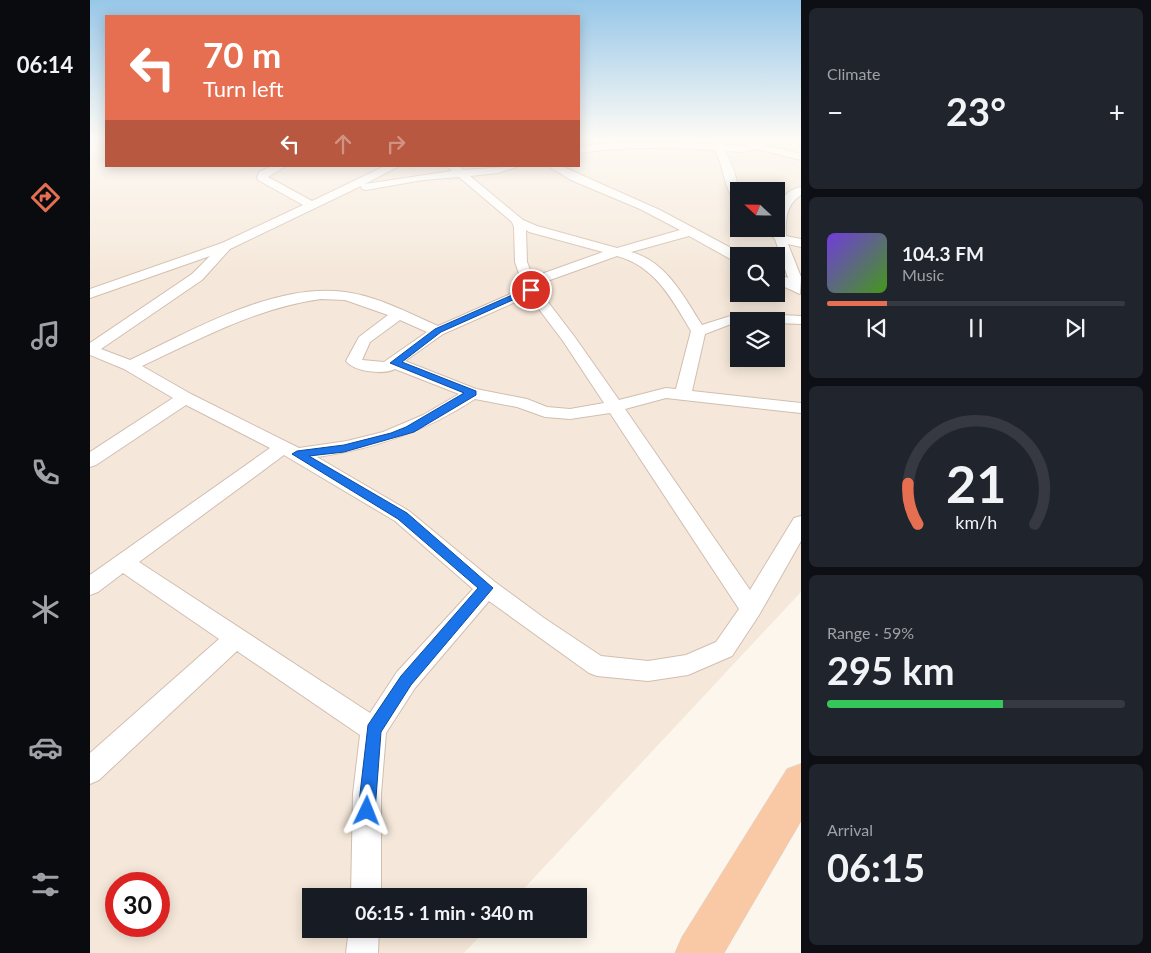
<!DOCTYPE html>
<meta charset="utf-8">
<style>
body{margin:0;font-family:Lato,sans-serif;background:#20242c;color:#f1f3f6;height:100vh;display:flex;flex-direction:column;font-size:19px;white-space:nowrap}
*{box-sizing:border-box;margin:0}
p{font-size:16px;color:#9ea1a6}
.icon{flex:none;width:28px;height:28px;fill:none;stroke:currentColor;stroke-width:2;stroke-linecap:round;stroke-linejoin:round}
.map{position:relative;flex:1;overflow:hidden}
.side{display:flex;flex-direction:column;gap:8px;padding:8px;background:#0d0f14;width:350px}
.side>*{flex:none}
.banner{position:absolute;left:15px;top:15px;width:475px;height:152px;border-radius:0px;box-shadow:0 2px 12px #0003;background:#e76f51;color:#fff;overflow:hidden}
.needle{width:32px;rotate:292deg}
.buttons{position:absolute;left:640px;top:182px;display:grid;gap:10px}
.buttons a{display:grid;place-items:center;width:55px;height:55px;border-radius:0px;background:#171b24;box-shadow:0 2px 12px #0003;font-size:25px}
.speed{position:absolute;left:15px;top:872px;display:flex;gap:10px;font-size:25px;font-weight:700;text-align:center}
.speed>*{display:grid;place-content:center;width:65px;height:65px;border-radius:50%;background:#171b24;box-shadow:0 2px 12px #0003;line-height:1}
.speed .limit{border:8px solid #d22;background:#fff;color:#111}
.pin{position:absolute;display:grid;place-items:center;width:42px;height:42px;color:#fff;margin:-21px;border:2px solid #fff;border-radius:50%;box-shadow:0 1px 5px #0007}
.me{position:absolute;width:55px;margin:-28px;rotate:2deg;stroke-linejoin:round;filter:drop-shadow(0 0 4px #0008)}
.turn{display:flex;align-items:center;gap:18px;height:105px;padding:0 15px;font-size:22px}
.turn .icon{width:65px;height:65px;stroke-width:2.5}
.turn b{display:block;font-size:35px;line-height:42px}
.lanes{display:flex;align-items:center;height:48px;padding:0 15px;background:#0003;justify-content:center;gap:25px;direction:ltr}
.lanes .off{opacity:.35}
.big{font-size:38px;font-weight:700;line-height:1.1}
.side .widget{flex:1;display:flex;flex-direction:column;justify-content:center;gap:8px;min-width:0;padding:0 18px;border-radius:8px;background:#20242c}
.side .dial{align-items:center;gap:0}
.dial svg{height:130px;overflow:visible;fill:none;stroke:#363941;stroke-width:7;stroke-linecap:round;text-anchor:middle}
.dial text{fill:#f1f3f6;stroke:none}
.song{display:flex;align-items:center;gap:15px}
.cover{width:60px;height:60px;border-radius:8px;background:linear-gradient(135deg,hsl(260 70% 55%),hsl(100 70% 35%))}
.played{height:5px;border-radius:2px;background:linear-gradient(90deg,#e76f51 20%,#363941 20%)}
.keys{display:flex;justify-content:space-around;direction:ltr}
.heat{display:flex;justify-content:space-between;align-items:center;font-size:28px;direction:ltr}
.charge{height:8px;border-radius:4px;background:linear-gradient(90deg,#34c759 59%,#363941 0)}
.trip{position:absolute;left:212px;top:888px;width:285px;height:50px;border-radius:0px;background:#171b24;box-shadow:0 2px 12px #0003;font-weight:700;line-height:50px;text-align:center}
main{display:flex;flex:1;min-height:0}
.menu{display:flex;flex-direction:column;width:90px;justify-content:space-around;align-items:center;background:#090b0e;color:#9ea1a6}
.menu .icon{width:35px;height:35px}
.menu .current{color:#e76f51}
.menu b{font-size:22px;color:#f1f3f6}
.map>svg:first-child{display:block}
.residential{fill:#f5e8da;fill-rule:evenodd}
.lines{fill:none;stroke-linecap:round;stroke-linejoin:round}
.minor-casing{stroke:#d1beb0;stroke-width:2}
.trunk-casing{stroke:#dad1cd;stroke-width:1}
.minor{fill:#fff;fill-rule:evenodd}
.trunk{fill:#f9c8a4;fill-rule:evenodd}
.route{fill:#1a73e8;stroke:#114b97}
</style>
<main>
<nav class="menu">
<b>06:14</b>
<svg class="icon current" aria-label="directions" viewBox="0 0 24 24"><path d="M12 3l9 9-9 9-9-9zM9 14v-3h6M13 9l2 2-2 2"/></svg>
<svg class="icon" aria-label="music" viewBox="0 0 24 24"><path d="M9 18V5l10-2v13"/><circle cx="6" cy="18" r="3"/><circle cx="16" cy="16" r="3"/></svg>
<svg class="icon" aria-label="phone" viewBox="0 0 24 24"><path d="M5 4h4l2 5-3 2q2 4 5 5l2-3 5 2v4C11 20 4 13 5 4z"/></svg>
<svg class="icon" aria-label="climate" viewBox="0 0 24 24"><path d="M12 3v18M4 7l16 10M4 17L20 7"/></svg>
<svg class="icon" aria-label="car" viewBox="0 0 24 24"><path d="M5 17H2v-5l4-1 3-4h7l3 4 3 1v5h-3M9 17h6M6 11h13"/><circle cx="7" cy="17" r="2"/><circle cx="17" cy="17" r="2"/></svg>
<svg class="icon" aria-label="filters" viewBox="0 0 24 24"><path d="M4 7h16M4 17h16"/><circle cx="9" cy="7" r="2"/><circle cx="15" cy="17" r="2"/></svg>
</nav>
<div class="map">
<svg width="711" height="953" viewBox="0 0 711 953">
<rect width="100%" height="100%" fill="#fdf6ec"/>
<path class="residential" d="M0,138H16V166H489V138H711V592L427,896H221V929H397L374,953H0ZM649,191H686V229H649ZM649,256H686V294H649ZM649,321H686V359H649ZM26,884H69V926H26Z"/>
<g class="lines">
<defs>
<path id="minor" d="M619,138H627L632,145L653,146L656,142L666,143L671,138H682L675,145L711,154V160L667,149L653,152L635,151C645,169 649,185 649,203L645,202C634,188 634,167 625,150C579,148 535,146 489,153V147C533,139 577,142 621,144Z
M182,166H196L178,177L222,201L295,166H309L275,184L362,171L357,166H369L373,170L429,166L408,173L380,176L433,220L447,226L527,248L590,230L550,209L481,180L458,166H471L570,210L654,255L649,256V262L644,261L599,236L541,252C576,261 594,297 612,325L650,313L711,316V324L686,323V321H649L615,334L602,391L711,403V413L576,398L535,409L660,590L704,518L711,516V541L669,615L642,656L598,675L558,681L507,676L499,673L399,601L325,688L296,733L291,794V896H261L263,794L270,735L147,651L9,780L0,784V753L129,639L33,573L8,592L0,595V575L180,448L96,405L6,465L0,467V452L83,398L34,369L0,355V343L102,274L120,256L0,298V289L132,243L213,205L168,180L167,178L169,172ZM369,177L422,222L424,227L425,262L434,288L348,326C318,313 287,296 255,292C185,282 101,331 40,360L11,349L112,280L140,249L271,186L272,189L276,190L333,180ZM436,230L439,232L513,252L443,277L437,262ZM527,256C565,266 582,299 601,331L586,389L576,388L529,400L484,336L448,289L446,285ZM439,296L473,341L514,403L480,409L457,407L437,399L386,389L315,361L353,334ZM231,299L255,300L298,315L269,337L256,361C264,372 294,375 305,369L369,394L333,415L293,432L257,441L209,448L101,394L52,366C110,339 166,308 231,299ZM310,320L337,332L294,362L272,360L280,342ZM385,399L427,407L455,417L480,419L520,413L649,609L626,642L596,655L558,661L511,656L454,618L405,582L319,511L227,457C285,449 336,431 385,399ZM194,455L305,521L383,589L307,672L280,713L49,562Z
M711,187V195C696,205 695,219 696,236L711,239V247L698,244L711,277L710,294L686,283V273L698,278L685,239L677,231L678,229H686C686,209 689,192 711,187Z
M259,929H289L288,953H256Z"/>
<path id="trunk" d="M711,764V821L634,953H585L592,937L697,769Z"/>
</defs>
<use href="#minor" class="minor-casing"/>
<use href="#trunk" class="trunk-casing"/>
<use href="#minor" class="minor"/>
<use href="#trunk" class="trunk"/>
</g>
<linearGradient id="sky" x2="0" y2="1"><stop stop-color="#97c7e8"/><stop offset="0.51" stop-color="#fefbf6"/><stop offset="1" stop-color="#fefbf6" stop-opacity="0"/></linearGradient>
<rect width="711" height="272" fill="url(#sky)"/>
<path class="route" d="M438,288L445,290L351,332L312,362L386,391V395L324,432L254,452L219,456L317,513L403,588L321,685L291,732L285,811L283,817L277,819L271,817L268,811L278,725L311,676L388,588L308,519L202,454L207,451L254,445L301,433L316,427L374,393L300,363L345,329Z"/>
</svg>
<div class="buttons">
<a><svg class="needle" viewBox="-14 -14 28 28"><path d="M0-13l5 13h-10z" fill="#e53935"/><path d="M0 13l5-13h-10z" fill="#9ea1a6"/></svg></a>
<a><svg class="icon" aria-label="search" viewBox="0 0 24 24"><circle cx="10" cy="10" r="6"/><path d="M15 15l6 6"/></svg></a>
<a><svg class="icon" aria-label="layers" viewBox="0 0 24 24"><path d="M12 4l9 5-9 5-9-5zM3 14l9 5 9-5"/></svg></a>
</div>
<div class="speed"><div class="limit">30</div></div>
<div class="pin" style="left:441px;top:290px;background:#d93025"><svg class="icon" aria-label="arrive" viewBox="0 0 24 24"><path d="M6 21V4h12l-3 4 3 4H6"/></svg></div>
<svg class="me" style="left:277px;top:811px" viewBox="-20 -20 40 40"><path d="M0-17L14 15 0 8-14 15z" fill="#1a73e8" stroke="#fff" stroke-width="4"/></svg>
<div class="trip">06:15 · 1 min · 340 m</div>
<div class="banner">
<div class="turn"><svg class="icon" aria-label="left" viewBox="0 0 24 24"><path d="M17 20v-9H6M10 6l-5 5 5 5"/></svg><div><b>70 m</b>Turn left</div></div>
<div class="lanes"><svg class="icon" aria-label="left" viewBox="0 0 24 24"><path d="M17 20v-9H6M10 6l-5 5 5 5"/></svg><svg class="icon off" aria-label="ahead" viewBox="0 0 24 24"><path d="M12 20V5M6 11l6-6 6 6"/></svg><svg class="icon off" aria-label="right" viewBox="0 0 24 24"><path d="M7 20v-9h11M14 6l5 5-5 5"/></svg></div>
</div>
</div>
<section class="side">
<div class="widget"><p>Climate</p>
<div class="heat"><a>−</a><b class="big">23°</b><a>+</a></div>
</div>
<div class="widget">
<div class="song"><i class="cover"></i><div><b>104.3 FM</b><p>Music</p></div></div>
<div class="played"></div>
<div class="keys"><svg class="icon" aria-label="previous" viewBox="0 0 24 24"><path d="M18 5L8 12l10 7zM5 5v14"/></svg><svg class="icon" aria-label="pause" viewBox="0 0 24 24"><path d="M8 5v14M16 5v14"/></svg><svg class="icon" aria-label="next" viewBox="0 0 24 24"><path d="M6 5l10 7-10 7zM19 5v14"/></svg></div>
</div>
<div class="widget dial"><svg viewBox="0 0 100 80">
<path d="M14 69A42 42 0 1 1 86 69"/>
<path d="M14 69A42 42 0 0 1 8 44" stroke="#e76f51"/>
<text x="50" y="56" font-size="32" font-weight="700">21</text>
<text x="50" y="72" font-size="11">km/h</text>
</svg></div>
<div class="widget"><p>Range · 59%</p><b class="big">295 km</b><div class="charge"></div></div>
<div class="widget"><p>Arrival</p><b class="big">06:15</b></div>
</section>
</main>
